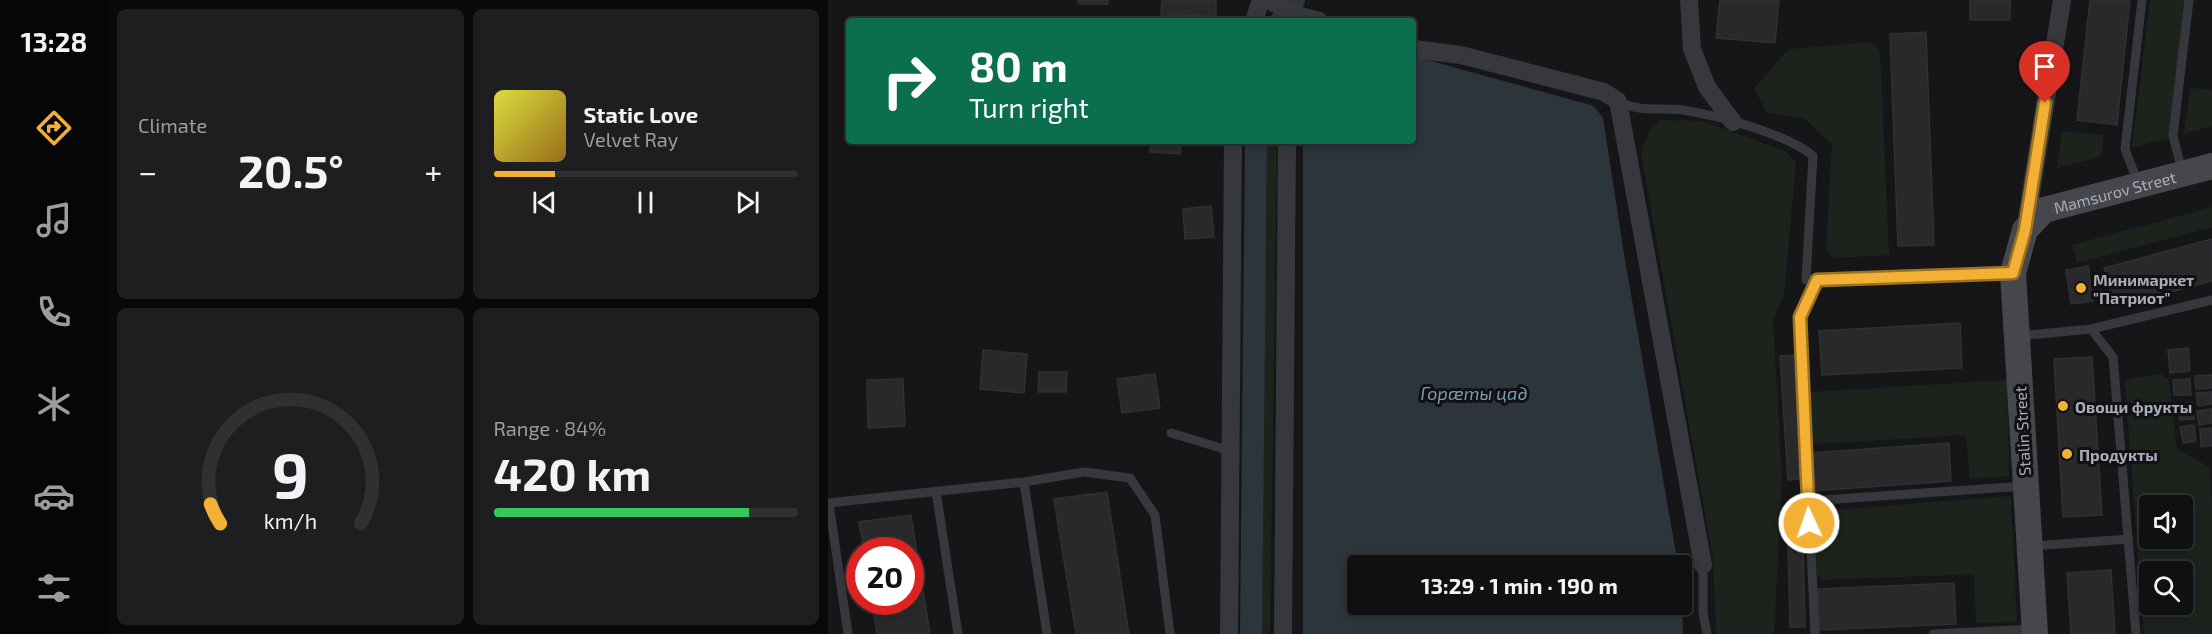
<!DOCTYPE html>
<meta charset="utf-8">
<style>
body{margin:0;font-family:"Exo 2",sans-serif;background:#1e1e20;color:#f1f3f6;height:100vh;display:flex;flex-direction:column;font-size:22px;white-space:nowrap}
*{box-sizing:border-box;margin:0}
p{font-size:20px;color:#9c9d9f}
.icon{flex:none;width:33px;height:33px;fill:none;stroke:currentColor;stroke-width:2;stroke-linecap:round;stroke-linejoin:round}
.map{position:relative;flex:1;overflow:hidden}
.drawer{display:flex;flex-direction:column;gap:9px;padding:9px;background:#09090a;width:720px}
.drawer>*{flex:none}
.hud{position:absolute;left:18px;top:18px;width:570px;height:126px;border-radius:6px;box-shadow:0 3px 9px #0003,0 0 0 2px #303032;background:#0b6e4f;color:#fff;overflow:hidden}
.controls{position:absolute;left:1311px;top:495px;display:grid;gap:12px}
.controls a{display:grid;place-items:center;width:54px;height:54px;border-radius:6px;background:#101012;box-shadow:0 3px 9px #0003,0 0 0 2px #303032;font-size:30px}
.speed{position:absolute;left:18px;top:537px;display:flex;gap:12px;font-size:30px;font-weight:700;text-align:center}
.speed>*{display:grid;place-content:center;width:78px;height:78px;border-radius:50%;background:#101012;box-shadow:0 3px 9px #0003,0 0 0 2px #303032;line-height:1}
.speed .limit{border:9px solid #d22;background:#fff;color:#111}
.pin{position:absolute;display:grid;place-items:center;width:51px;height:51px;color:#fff;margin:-62px -26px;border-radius:50% 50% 50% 0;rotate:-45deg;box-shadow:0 0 6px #0007}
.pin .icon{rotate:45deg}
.me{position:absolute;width:66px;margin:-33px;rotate:357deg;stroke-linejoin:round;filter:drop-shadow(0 0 4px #0008)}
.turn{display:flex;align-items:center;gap:21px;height:126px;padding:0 24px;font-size:27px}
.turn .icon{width:78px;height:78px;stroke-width:2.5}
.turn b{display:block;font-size:42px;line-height:51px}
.big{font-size:45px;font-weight:700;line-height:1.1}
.drawer .card{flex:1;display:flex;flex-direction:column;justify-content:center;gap:9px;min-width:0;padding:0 21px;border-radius:9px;background:#1e1e20}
.drawer .dial{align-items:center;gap:0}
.dial svg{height:156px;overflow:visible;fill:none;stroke:#303032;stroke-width:7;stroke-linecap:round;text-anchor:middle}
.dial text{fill:#f1f3f6;stroke:none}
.song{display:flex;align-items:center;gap:18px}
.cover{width:72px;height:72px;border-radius:9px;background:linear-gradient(135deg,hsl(60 70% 55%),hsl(40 70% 35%))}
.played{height:6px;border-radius:3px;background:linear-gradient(90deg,#f2b134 20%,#303032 20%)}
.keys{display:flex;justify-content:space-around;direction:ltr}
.heat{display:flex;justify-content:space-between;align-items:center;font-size:33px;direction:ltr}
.charge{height:9px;border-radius:4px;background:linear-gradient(90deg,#34c759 84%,#303032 0)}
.drawer .tiles{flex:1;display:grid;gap:9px;grid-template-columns:repeat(2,1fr)}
.trip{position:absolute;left:519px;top:555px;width:345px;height:60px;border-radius:6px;background:#101012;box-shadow:0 3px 9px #0003,0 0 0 2px #303032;font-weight:700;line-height:60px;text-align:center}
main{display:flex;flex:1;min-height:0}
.dock{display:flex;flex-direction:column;width:108px;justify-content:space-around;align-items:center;background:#060607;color:#9c9d9f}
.dock .icon{width:42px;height:42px}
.dock .active{color:#f2b134}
.dock b{font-size:27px;color:#f1f3f6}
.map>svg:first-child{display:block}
.green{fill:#1c231d;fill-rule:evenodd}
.water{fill:#2c353c}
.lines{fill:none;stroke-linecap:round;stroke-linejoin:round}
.canal{stroke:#2c353c;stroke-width:22}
.building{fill:#29292c;stroke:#303034;stroke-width:1.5}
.lane{stroke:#37383d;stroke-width:9}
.street{stroke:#37383d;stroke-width:18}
.secondary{stroke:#45474d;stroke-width:26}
.route-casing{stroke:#9d7322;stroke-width:15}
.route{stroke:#f2b134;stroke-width:10}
.poi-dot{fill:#f2b134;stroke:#111113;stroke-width:2}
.labels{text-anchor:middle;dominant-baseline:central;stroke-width:6;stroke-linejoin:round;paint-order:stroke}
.street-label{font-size:16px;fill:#a8adb8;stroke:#111113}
.poi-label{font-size:16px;font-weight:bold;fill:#a8adb8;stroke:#111113;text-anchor:start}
.water-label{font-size:18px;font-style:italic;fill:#7f9bb3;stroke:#111113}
</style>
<main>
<nav class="dock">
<b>13:28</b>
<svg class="icon active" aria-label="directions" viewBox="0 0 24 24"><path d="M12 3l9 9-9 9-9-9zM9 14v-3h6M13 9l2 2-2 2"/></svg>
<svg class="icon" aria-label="music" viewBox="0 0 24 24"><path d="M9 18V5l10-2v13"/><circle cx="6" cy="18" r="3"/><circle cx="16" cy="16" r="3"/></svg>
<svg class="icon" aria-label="phone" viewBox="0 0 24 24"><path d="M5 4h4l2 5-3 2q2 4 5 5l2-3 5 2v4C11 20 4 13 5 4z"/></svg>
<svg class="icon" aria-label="climate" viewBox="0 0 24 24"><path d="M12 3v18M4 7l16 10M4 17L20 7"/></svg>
<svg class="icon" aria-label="car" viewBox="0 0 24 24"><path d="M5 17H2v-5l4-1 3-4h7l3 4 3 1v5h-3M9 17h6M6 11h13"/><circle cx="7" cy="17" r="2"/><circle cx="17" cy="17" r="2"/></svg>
<svg class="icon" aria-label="filters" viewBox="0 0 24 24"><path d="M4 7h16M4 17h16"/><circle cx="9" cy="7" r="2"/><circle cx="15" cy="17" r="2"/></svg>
</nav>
<section class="drawer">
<div class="tiles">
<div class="card"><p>Climate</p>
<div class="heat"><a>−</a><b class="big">20.5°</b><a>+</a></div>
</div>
<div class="card">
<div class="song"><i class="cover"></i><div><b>Static Love</b><p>Velvet Ray</p></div></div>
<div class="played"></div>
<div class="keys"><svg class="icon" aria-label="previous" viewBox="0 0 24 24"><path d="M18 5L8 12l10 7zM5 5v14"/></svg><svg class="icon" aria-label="pause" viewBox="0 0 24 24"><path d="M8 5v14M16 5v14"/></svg><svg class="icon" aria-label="next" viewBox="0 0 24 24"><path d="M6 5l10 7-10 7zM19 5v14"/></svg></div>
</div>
<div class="card dial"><svg viewBox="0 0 100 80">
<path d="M14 69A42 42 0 1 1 86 69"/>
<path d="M14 69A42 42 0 0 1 9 59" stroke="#f2b134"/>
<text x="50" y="56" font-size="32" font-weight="700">9</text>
<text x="50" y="72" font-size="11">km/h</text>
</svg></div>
<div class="card"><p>Range · 84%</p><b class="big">420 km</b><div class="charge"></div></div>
</div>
</section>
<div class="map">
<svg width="1384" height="634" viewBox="0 0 1384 634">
<rect width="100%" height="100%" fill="#161618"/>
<path class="green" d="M1322,0H1357L1341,138L1304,148Z
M1044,42L1052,52L1061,255L1005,258L998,250L1004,144L976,118L939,113L926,88L961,49Z
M1362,88L1384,90V126L1356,134Z
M831,120L874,121L957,151L968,162L956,294L945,321L954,477L946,634H888L885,558L813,153L820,134Z
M1234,131L1276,135L1273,156L1229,168Z
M439,141H449L442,634H433Z
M1384,207V227L1249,263L1244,245Z
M1333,374L1341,380L1349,449L1381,467L1384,504V634H1316L1297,384L1301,379ZM1322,506H1354V538H1322ZM1322,572H1354V604H1322Z
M1179,380L1181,476L1142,479L1138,435L986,444L981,439L978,397L983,392Z
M1183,496L1189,622L1148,623L1146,574L996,580L989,576L986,517L993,511Z"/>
<path class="water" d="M585,59H596L766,106L775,118L796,254L850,565L530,566V604H854V596L855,634H475V141H585Z"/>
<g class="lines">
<path class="canal" d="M453,21L466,0
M423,634L428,141"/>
</g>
<path class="building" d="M250,0H280V4H250Z
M334,0H388V16L333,15Z
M892,0H951L947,43L888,38Z
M1142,0H1182V20H1142Z
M1262,0H1302L1289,125L1249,120Z
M1098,32L1106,245L1070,246L1062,34Z
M228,141H260V145L228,144Z
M323,141H353L352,154L322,152Z
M383,206L386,237L357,239L355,209Z
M1384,239V281L1286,307L1276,268Z
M1260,266L1265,301L1243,304L1238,270Z
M1132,323L1134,368L994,375L991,331Z
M1360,348L1362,371L1342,373L1340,350Z
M155,350L199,354L196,393L152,389Z
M967,355L974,479L960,480L952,356Z
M1264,357L1274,515L1235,517L1226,359Z
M211,372H239L238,392H210Z
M327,374L332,408L294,413L289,379Z
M1384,375V388L1368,389L1367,376Z
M75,379L77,426L40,428L39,380Z
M1362,379L1363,395H1346L1345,380Z
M1384,392V404L1370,406L1368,393Z
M1364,402L1366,419L1352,420L1351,404Z
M1384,409V423L1371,425L1369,411Z
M1366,425L1368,441L1355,443L1352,427Z
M1384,428V446L1373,447L1372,429Z
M1121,443L1123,481L985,491L983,453Z
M279,492L301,634H248L226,499Z
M959,503H974L977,627H962Z
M83,515L102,634H49L44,602H82V550H36L31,522Z
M1283,570L1287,634H1243L1239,573Z
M1126,583L1128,624L992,630L990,589Z"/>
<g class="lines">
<path class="lane" d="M790,101C812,113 830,107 854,110C889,115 959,134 985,156L978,280L1185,273
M1354,171L1345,136L1361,0
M1310,183L1297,149L1314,0
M1263,329L1285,357L1308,634
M1191,336L1263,329L1384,300
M343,433L403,451
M196,482L219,634
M108,491L130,634
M980,501L1197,486
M0,503L196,482L256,472L302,478L327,515L342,634
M1,503L20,634
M1204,546L1301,539
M875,565V612L879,634
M987,634L972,317L989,280
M1105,634L1204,629"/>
<path class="street" d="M440,0L473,16L491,21
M861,0L864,49L879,87L905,122
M426,21L433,0
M585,49L633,55L776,92L790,101L875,565
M1197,230L1234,0
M401,634L405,141
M455,634L459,141"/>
<path class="secondary" id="s1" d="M1207,634L1185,273L1197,230L1216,210L1384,166"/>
</g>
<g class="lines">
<defs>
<path id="route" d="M981,523L972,317L989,280L1185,273L1197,230L1217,103"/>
</defs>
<use href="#route" class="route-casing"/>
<use href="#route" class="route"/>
</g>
<g class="poi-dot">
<circle cx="1253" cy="288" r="6"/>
<circle cx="1235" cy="406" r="6"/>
<circle cx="1239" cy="454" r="6"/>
</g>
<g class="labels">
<g class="street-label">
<text stroke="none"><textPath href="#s1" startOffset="507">Mamsurov Street</textPath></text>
<text transform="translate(1194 431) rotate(-93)">Stalin Street</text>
</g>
<g class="poi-label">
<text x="1265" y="279">Минимаркет<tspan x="1265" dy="18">"Патриот"</tspan></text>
<text x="1247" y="406">Овощи фрукты</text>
<text x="1251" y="454">Продукты</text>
</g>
<g class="water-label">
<text x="646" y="393">Горӕты цад</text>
</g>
</g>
</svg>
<div class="controls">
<a><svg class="icon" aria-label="sound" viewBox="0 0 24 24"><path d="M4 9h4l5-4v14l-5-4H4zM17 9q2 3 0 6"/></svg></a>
<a><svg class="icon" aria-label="search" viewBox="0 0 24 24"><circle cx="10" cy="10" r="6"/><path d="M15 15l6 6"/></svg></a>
</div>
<div class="speed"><div class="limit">20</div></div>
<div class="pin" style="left:1217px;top:103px;background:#d93025"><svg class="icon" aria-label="arrive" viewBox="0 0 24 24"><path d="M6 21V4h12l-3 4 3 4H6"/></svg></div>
<svg class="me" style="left:981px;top:523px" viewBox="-20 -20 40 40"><circle r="17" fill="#f2b134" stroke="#fff" stroke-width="3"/><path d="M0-11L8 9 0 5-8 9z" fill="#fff"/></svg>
<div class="trip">13:29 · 1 min · 190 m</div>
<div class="hud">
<div class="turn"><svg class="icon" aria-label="right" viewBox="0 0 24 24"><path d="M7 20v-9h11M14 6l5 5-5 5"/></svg><div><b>80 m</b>Turn right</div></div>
</div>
</div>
</main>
